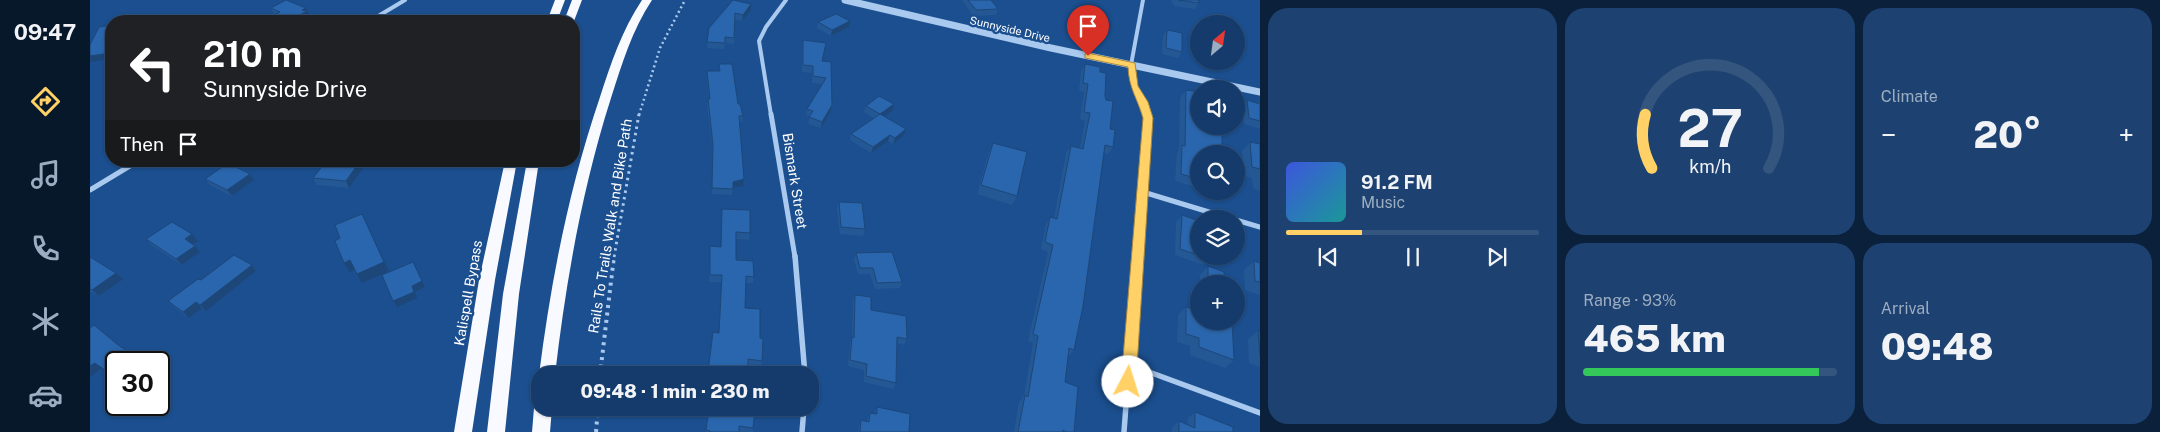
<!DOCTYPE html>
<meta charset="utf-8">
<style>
body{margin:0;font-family:"Public Sans",sans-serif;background:#1d4271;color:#f1f3f6;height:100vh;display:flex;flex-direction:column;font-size:19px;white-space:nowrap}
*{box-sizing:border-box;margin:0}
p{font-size:16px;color:#9dadc1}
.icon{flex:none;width:28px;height:28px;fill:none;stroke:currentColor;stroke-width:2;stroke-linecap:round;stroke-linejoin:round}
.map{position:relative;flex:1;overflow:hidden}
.details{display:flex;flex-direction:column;gap:8px;padding:8px;background:#0b203b;width:900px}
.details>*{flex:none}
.top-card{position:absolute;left:15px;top:15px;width:475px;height:152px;border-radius:20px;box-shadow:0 1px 4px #0004,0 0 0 1px #33557e;background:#202124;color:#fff;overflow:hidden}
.needle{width:32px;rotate:29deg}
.fabs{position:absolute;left:1100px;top:15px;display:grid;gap:10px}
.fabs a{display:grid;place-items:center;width:55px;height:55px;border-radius:50%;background:#143b6b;box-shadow:0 1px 4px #0004,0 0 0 1px #33557e;font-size:25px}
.speed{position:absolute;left:15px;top:351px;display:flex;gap:10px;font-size:25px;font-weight:700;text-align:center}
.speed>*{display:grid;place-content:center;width:65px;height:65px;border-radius:50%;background:#143b6b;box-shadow:0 1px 4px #0004,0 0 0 1px #33557e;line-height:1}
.speed .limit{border:2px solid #111;border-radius:8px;background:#fff;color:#111}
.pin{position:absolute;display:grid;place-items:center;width:42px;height:42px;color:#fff;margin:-51px -21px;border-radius:50% 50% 50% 0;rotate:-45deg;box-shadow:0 0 5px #0007}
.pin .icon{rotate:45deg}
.me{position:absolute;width:55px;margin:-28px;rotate:5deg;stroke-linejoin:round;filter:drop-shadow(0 0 4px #0008)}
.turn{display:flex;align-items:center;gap:18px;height:105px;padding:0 15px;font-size:22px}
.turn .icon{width:65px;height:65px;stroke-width:2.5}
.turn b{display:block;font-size:35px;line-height:42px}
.then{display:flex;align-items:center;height:48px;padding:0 15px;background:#0003;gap:10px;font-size:19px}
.big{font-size:38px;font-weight:800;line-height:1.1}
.details .tile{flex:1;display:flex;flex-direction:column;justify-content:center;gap:8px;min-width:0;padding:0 18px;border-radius:20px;background:#1d4271}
.details .dial{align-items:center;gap:0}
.dial svg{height:130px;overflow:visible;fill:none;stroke:#33557e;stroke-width:7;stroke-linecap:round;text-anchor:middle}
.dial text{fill:#f1f3f6;stroke:none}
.song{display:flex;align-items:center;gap:15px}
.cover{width:60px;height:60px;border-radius:8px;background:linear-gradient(135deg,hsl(230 70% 55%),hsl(180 70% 35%))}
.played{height:5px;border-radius:2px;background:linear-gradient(90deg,#ffd166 30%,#33557e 30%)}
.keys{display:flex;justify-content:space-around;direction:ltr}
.heat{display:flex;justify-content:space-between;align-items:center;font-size:28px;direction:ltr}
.charge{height:8px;border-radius:4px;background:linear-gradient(90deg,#34c759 93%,#33557e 0)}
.details .tiles{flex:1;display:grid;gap:8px;grid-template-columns:repeat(3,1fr)}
.tile:first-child{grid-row:span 2}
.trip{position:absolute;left:441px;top:366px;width:288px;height:50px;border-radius:20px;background:#143b6b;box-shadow:0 1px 4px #0004,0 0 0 1px #33557e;font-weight:800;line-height:50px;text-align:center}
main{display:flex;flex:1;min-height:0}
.dock{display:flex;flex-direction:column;width:90px;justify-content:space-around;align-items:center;background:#08182b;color:#9dadc1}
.dock .icon{width:35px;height:35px}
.dock .active{color:#ffd166}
.dock b{font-size:22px;color:#f1f3f6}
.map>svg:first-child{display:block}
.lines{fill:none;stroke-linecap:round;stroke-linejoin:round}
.path-far2{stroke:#a9c9ee;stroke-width:2.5;stroke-dasharray:2 3;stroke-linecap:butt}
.path-far1{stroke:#a9c9ee;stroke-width:3;stroke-dasharray:2.5 4;stroke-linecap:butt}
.path{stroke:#a9c9ee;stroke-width:4;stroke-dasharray:3 4.5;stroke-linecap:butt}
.minor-far2{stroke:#a9c9ee;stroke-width:4}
.minor-far1{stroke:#a9c9ee;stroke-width:5}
.minor{stroke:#a9c9ee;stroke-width:5.5}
.tertiary{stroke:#a9c9ee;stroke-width:7}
.trunk{fill:#f8faff;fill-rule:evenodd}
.wall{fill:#245895}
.shaded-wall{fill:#1d4779}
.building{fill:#2a66ad;stroke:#1d4779}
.route{fill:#ffd166;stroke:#a68842}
.labels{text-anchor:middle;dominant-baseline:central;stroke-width:5;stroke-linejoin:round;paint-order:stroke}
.far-street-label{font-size:11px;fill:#fff;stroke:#1b4f8f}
.street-label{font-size:14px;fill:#fff;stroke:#1b4f8f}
</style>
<main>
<nav class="dock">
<b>09:47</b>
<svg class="icon active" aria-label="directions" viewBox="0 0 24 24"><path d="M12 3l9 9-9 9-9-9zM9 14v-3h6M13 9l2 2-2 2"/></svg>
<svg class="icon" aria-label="music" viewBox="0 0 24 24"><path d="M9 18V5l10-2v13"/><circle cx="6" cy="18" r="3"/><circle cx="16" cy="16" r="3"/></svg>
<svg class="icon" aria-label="phone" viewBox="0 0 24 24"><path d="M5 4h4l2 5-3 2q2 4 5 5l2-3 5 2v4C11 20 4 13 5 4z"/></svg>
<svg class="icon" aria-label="climate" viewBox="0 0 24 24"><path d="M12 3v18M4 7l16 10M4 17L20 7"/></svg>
<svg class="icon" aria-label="car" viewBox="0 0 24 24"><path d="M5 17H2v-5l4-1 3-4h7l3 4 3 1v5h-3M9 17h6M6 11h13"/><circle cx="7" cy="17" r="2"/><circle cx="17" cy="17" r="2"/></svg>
</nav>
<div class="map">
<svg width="1170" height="432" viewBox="0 0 1170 432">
<rect width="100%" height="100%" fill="#1b4f8f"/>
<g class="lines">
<path class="path-far2" d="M549,115L570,48L595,0"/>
<path class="path-far1" d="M524,257L549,114"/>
<path class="path" d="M510,375L524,256
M506,432L508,408"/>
<path class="minor-far2" d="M1053,0L1041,65L1044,86L1057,115
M280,21L315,0
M681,115L669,41L676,27L696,0"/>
<path class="minor-far1" d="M681,114L705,257
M0,190L48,161
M1053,192L1142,219
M1146,220L1170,227
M1047,257L1057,114"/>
<path class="minor" d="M705,256L715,375
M1040,365L1170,413
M712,432L714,408
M1034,432L1047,256"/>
<path class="tertiary" d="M755,0L961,48L1170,92"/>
<path class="trunk" d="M465,0H475L467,21H457Z
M482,0H492L484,21H474Z
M552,0H562C542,30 532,64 521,98C492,189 476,281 465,375H450V378L449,375C461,280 479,188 510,97C521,63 532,30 552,0Z
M415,161H427L405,280L382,432H364L389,280Z
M437,161H449L429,294L415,432H397L413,294Z
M450,401V408H462L460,432H442L444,408Z"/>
</g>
<path class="wall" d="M872,0H901L908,9L906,15L883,16Z
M1081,0H1108L1109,3L1105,9L1084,6Z
M661,4V10L652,21L645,19L644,44L635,43L634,49L617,48L619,28Z
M181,8L219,14H218L220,17L212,21H187L184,15L185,14H184Z
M728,22L759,27L741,36L727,28Z
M1077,30L1092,52L1088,58L1072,54L1073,36Z
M713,40L732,61L742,105L741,111L731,128L718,124L720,116L716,115L717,109L733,84L722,83V73L712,72V46Z
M629,64L648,104L653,116L652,122H649L654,179L653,186L643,188L642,195L622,194L623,152L617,106L618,99H619L617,77V71H629Z
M995,64L1010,72L1015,96L1023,147L1018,154L1014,153L984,350L978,357L975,382L984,432H924L929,402L934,396L943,343L938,341L958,252L951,249L956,224L960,217L964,218L976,153L981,146L990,148L995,121L990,119L994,92L989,91L991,71Z
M1096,90L1109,154V188L1085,181L1087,153L1089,150L1090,98Z
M1157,100L1170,104V129L1154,124L1152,107Z
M804,104L802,111L794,116L816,129L814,135L803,144L798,141L781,153L760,140L761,134L784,118L774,112L776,106Z
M1160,142L1170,144V191L1163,188L1162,178L1154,176L1152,151Z
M903,143L927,196L922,205L887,194L899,152Z
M276,164L259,188L227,185L223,178L249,165Z
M115,179L164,180L142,196L120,185Z
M749,202L775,229L773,236L750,234L747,208Z
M1092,215L1109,221V256H1119V259L1113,265L1085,255L1086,222Z
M632,216L660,233L659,240L646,239V260L664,277L663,283H656L655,308L670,338L672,361L671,367L658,366L657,375H618L623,332L629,333L632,282H619L620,246H631Z
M56,239L108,241L103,244L110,252L92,265L61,245Z
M766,253L812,282L810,288L785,289L780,274H768L764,260Z
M0,257L33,279L9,296L0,291Z
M1164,261L1170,263V295L1155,290L1154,270Z
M162,265L166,271L116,311L112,308L99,318L84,307L78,301L111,280Z
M1118,266L1135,284H1110V275Z
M765,295L781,310L817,339L814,345L807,343L806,383L803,389L774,382V370L758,366L760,343L762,337L763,301Z
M1108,302L1144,360L1135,368L1100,355V346L1087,342L1088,315L1096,307L1101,309Z
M1168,331H1170V367L1159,363L1158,339Z
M787,407L819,432H768L769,425L771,420L777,421L778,418L780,413L784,414Z
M619,408L663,428V432H616Z
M1105,412L1143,432H1082V427L1089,421L1098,425V418Z"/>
<path class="shaded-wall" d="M661,4V10L652,21L653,15Z
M216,8L219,14H218L220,17L212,21H198L212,10Z
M760,21L759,27L741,36L742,30Z
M21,53V59L0,62V56Z
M804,104L802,111L789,120L790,114Z
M742,105L741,111L731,128L732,122Z
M816,129L814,135L803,144L805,138Z
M800,135L798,141L781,153L783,147Z
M270,161H274L276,164L259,188L256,181Z
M160,174L164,180L142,196L137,190Z
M654,179L653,186L642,188L643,182Z
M276,223L299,271L272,283L267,274Z
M102,234L108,241L100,246L95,239Z
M105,246L110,252L92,265L86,259Z
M260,260L266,269L260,272L254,263Z
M162,265L166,271L116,311L110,305Z
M26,273L33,279L9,296L2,290Z
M332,281L335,287L325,292L327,298L307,307L303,301L322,286Z
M106,302L112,308L99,318L93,312Z
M5,363L12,368L0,377V366Z
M69,373L72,376L69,379Z"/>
<path class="building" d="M196,0L216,8L212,10L217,11L198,21L184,15L190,12L181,8Z
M643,0L661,4L653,15L645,13L644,38L635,37V43L617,42L619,28Z
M878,0H901L908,9L886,10Z
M1088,0H1108L1109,3Z
M746,14L760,21L742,30L728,22Z
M21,25V33L19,37H21V53L0,56V45L9,27Z
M1077,30L1092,33V52L1076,48Z
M713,40L736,43L732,61L741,62L742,105L732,122L719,117L723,111L717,109L736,78L723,76V66L713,65Z
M629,64H642L648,104H650L653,116H649L654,179L643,182V189L622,188L623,145L618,99H620L617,71H630Z
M995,64L1010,67V72L1016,73L1015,96L1016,100L1023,101L1020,129L1025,130L1023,147L1015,145L993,306L984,350L979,348L975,382L988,387L984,432H977L973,430V432H928L935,395L938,397L948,336L943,334L963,245L955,242L960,217L967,219L981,146L993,149L1000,113L994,112L998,84L993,83Z
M1096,90L1109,92V126H1132V154H1109V179L1091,174L1092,145L1095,146Z
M789,96L804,104L790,114L776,106Z
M1157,100L1170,104V121L1159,118Z
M790,114L816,129L805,138L800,135L783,147L761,134Z
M1160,142L1170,144V169L1162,167Z
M903,143L937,152L927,196L891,185Z
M251,161H270L256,181L223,178L234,164L249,165Z
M138,163L160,174L137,190L115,179Z
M749,202L772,203L775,229L751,227Z
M632,209L660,210V233L646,232V260L663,261L664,277L656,276L655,308L670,309V338L673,339L672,361L658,359V369L652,368L651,375H623V373L618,372L623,332L629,333L632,275H620V246L631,247Z
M272,214L294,262L267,274L260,260L254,263L245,241L250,238L245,225Z
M1092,215L1109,221V255L1090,249Z
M82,222L102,234L95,239L105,246L86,259L56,239Z
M802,252L812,282L787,283L783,268H770L766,253Z
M144,255L162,265L110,305L106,302L93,312L78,301L108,279L111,280Z
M1112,256H1119V259Z
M0,257L26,273L2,290L0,289Z
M1164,261L1170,263V282L1165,281Z
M323,262L332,281L322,286L324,292L303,301L292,275Z
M1118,266L1134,272L1135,284H1118Z
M765,295L781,297V310L816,316L817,339L807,337L806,383L776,376L777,364L760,360L762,337L764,338Z
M1108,302L1109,321H1142L1144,360L1109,347V338L1096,334V307L1108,311Z
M4,325L28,345L54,362H26V378L5,363L0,366V328Z
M1168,331H1170V355Z
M787,407L820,414L819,432H770L771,420L779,422L780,413L787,414Z
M619,408H665L663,428L649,426V432H620V431L616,430Z
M1105,412L1143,427V432H1089V421L1105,428Z"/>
<path class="route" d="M998,53L1045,63L1048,86L1058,102L1063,118L1046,382L1043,386L1038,388L1034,386L1031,382L1053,118C1047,97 1039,89 1038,67L995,58V54Z"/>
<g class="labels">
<g class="far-street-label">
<text transform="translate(920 29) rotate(13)">Sunnyside Drive</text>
</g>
<g class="street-label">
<text transform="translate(705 181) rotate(81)">Bismark Street</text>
<text transform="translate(520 226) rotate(-81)">Rails To Trails Walk and Bike Path</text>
<text transform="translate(378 293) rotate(-80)">Kalispell Bypass</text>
</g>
</g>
</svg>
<div class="fabs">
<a><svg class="needle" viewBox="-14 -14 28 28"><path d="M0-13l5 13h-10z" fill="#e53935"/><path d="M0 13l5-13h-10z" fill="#9dadc1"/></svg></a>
<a><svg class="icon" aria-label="sound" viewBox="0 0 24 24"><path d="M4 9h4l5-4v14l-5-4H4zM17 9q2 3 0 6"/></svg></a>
<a><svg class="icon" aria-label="search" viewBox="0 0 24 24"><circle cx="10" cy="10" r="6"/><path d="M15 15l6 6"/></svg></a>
<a><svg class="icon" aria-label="layers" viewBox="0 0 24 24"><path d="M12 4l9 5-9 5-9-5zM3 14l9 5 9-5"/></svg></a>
<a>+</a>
</div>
<div class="speed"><div class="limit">30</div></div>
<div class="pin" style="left:998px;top:56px;background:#d93025"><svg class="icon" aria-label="arrive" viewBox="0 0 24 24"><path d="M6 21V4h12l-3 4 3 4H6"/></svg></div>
<svg class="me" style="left:1038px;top:382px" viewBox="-20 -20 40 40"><circle r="19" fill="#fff"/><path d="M0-13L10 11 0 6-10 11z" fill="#ffd166"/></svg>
<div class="trip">09:48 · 1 min · 230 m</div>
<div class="top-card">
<div class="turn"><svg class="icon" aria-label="left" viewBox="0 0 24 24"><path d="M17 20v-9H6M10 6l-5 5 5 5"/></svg><div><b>210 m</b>Sunnyside Drive</div></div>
<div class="then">Then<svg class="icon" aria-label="arrive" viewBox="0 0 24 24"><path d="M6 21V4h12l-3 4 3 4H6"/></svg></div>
</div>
</div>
<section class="details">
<div class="tiles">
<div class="tile">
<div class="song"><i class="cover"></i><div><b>91.2 FM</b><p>Music</p></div></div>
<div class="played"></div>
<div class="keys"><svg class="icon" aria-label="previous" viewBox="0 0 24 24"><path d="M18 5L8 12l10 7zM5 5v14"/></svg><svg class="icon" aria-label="pause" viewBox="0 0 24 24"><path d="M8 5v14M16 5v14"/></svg><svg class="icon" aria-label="next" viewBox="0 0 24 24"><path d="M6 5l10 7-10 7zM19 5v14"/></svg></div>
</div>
<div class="tile dial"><svg viewBox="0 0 100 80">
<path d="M14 69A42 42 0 1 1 86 69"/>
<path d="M14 69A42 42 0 0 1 10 36" stroke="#ffd166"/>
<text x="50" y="56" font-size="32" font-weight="700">27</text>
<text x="50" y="72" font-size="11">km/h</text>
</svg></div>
<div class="tile"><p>Climate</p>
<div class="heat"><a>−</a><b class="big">20°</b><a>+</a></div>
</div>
<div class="tile"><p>Range · 93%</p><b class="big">465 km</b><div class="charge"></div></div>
<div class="tile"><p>Arrival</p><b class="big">09:48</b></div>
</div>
</section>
</main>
